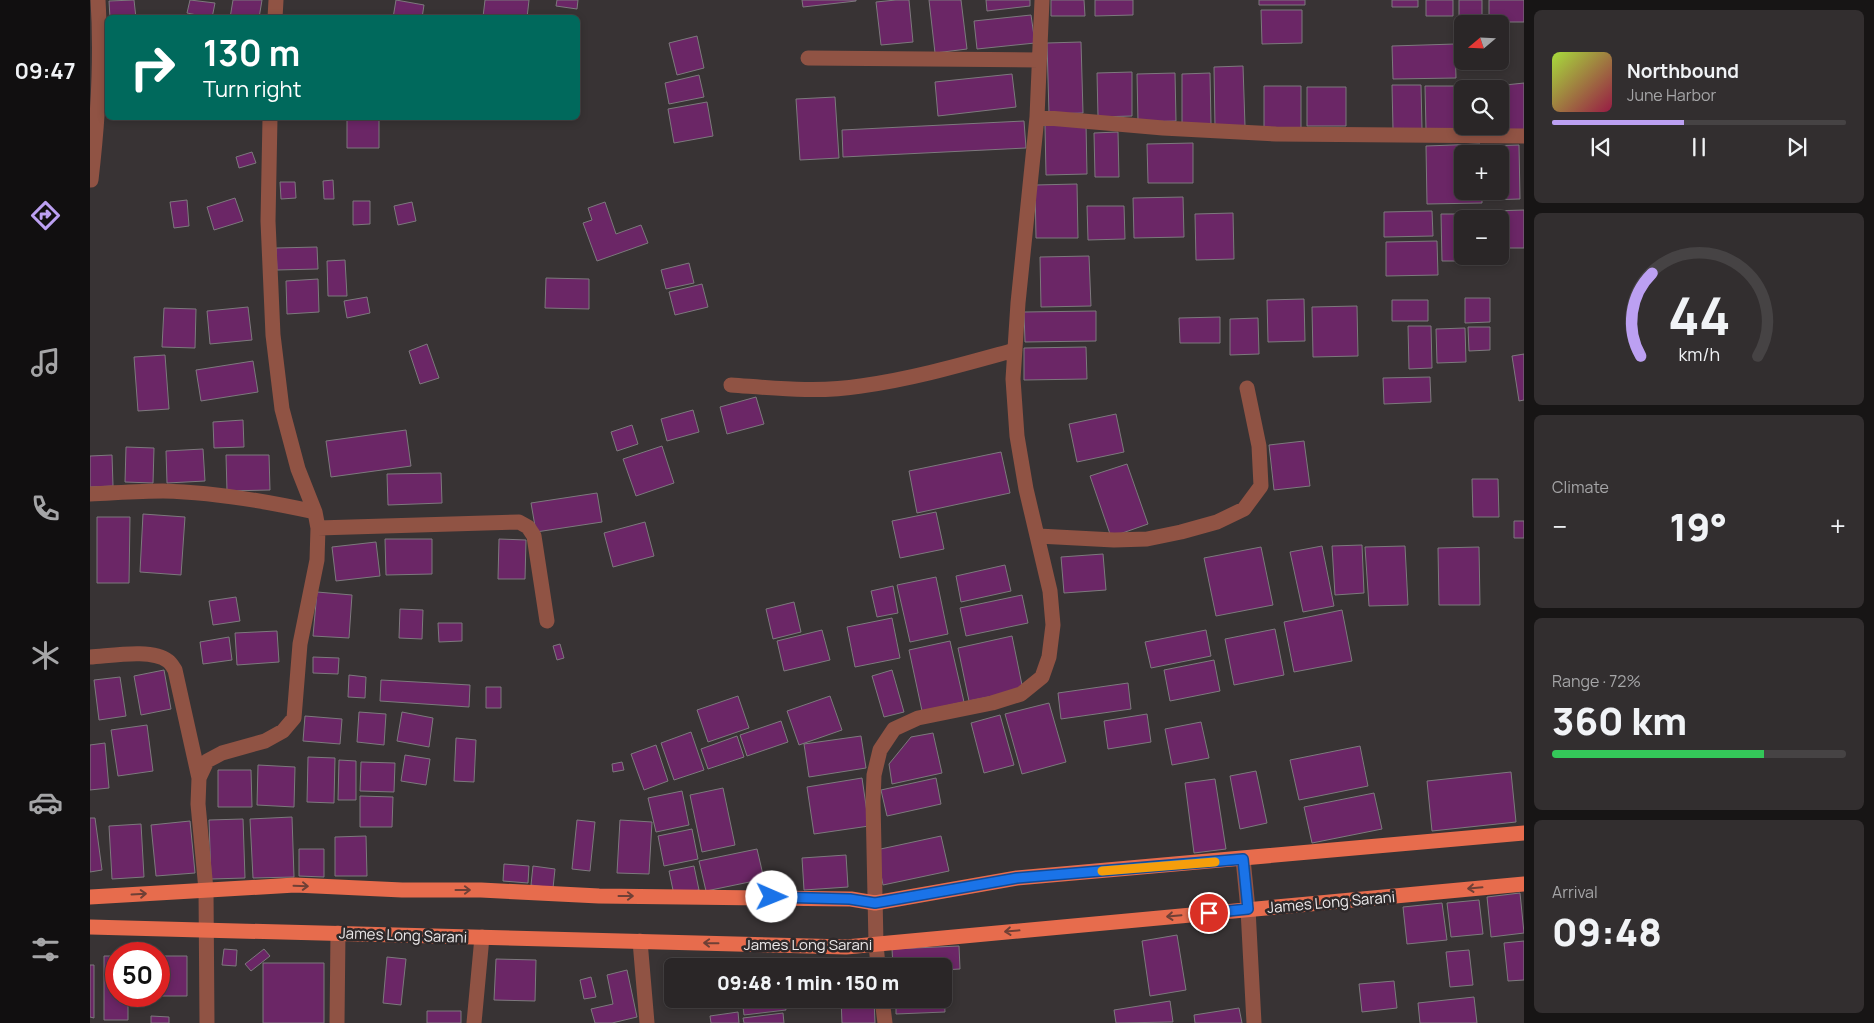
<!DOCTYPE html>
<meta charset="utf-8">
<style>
body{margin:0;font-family:Manrope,sans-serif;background:#322e2f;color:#f1f3f6;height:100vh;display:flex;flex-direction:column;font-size:19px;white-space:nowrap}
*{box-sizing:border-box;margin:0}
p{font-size:16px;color:#a5a5a7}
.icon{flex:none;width:28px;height:28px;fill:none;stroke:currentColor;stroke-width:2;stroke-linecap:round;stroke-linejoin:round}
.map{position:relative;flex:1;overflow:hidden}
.drawer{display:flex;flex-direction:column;gap:10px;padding:10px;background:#171515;width:350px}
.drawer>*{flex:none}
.guide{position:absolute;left:15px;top:15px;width:475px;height:105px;border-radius:8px;box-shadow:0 2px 8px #0003,0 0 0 1px #464344;background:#00695c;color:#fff;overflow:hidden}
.needle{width:32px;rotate:251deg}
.buttons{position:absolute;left:1364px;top:15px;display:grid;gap:10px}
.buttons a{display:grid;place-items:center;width:55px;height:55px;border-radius:8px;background:#2a2627;box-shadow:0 2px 8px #0003,0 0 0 1px #464344;font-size:25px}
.speed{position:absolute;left:15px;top:942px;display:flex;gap:10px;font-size:25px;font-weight:700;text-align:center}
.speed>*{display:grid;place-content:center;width:65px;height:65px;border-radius:50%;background:#2a2627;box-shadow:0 2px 8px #0003,0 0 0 1px #464344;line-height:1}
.speed .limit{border:8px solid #d22;background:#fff;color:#111}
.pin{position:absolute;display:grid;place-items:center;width:42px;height:42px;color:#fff;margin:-21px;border:2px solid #fff;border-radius:50%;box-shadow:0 1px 5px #0007}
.me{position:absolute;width:55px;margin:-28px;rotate:91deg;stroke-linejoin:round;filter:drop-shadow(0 0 4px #0008)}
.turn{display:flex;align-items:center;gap:18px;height:105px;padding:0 15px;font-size:22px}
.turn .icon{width:65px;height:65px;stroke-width:2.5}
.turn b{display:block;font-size:35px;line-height:42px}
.big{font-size:38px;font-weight:800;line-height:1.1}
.drawer .card{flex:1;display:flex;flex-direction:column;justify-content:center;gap:8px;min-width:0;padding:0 18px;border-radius:8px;background:#322e2f}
.drawer .dial{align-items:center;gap:0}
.dial svg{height:130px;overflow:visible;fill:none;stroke:#464344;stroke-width:7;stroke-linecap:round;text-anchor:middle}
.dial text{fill:#f1f3f6;stroke:none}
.song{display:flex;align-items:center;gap:15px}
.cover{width:60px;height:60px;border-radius:8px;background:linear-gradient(135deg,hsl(80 70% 55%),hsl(340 70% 35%))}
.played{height:5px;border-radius:2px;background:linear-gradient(90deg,#bca0f2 45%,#464344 45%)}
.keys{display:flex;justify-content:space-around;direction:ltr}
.heat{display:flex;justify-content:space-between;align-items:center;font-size:28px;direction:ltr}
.charge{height:8px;border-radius:4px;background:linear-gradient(90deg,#34c759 72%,#464344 0)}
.trip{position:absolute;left:574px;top:958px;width:288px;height:50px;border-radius:8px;background:#2a2627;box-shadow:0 2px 8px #0003,0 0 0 1px #464344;font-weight:800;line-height:50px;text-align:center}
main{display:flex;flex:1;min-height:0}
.menu{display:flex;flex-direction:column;width:90px;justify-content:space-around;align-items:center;background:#110f10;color:#a5a5a7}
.menu .icon{width:35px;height:35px}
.menu .current{color:#bca0f2}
.menu b{font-size:22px;color:#f1f3f6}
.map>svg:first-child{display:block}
.building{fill:#6b2666;stroke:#7d797d}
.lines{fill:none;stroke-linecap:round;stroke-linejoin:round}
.minor{stroke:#905344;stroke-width:15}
.major{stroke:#e76c4d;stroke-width:15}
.oneway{stroke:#6f4036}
.route-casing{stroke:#114b97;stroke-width:12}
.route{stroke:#1a73e8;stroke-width:9}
.slow{stroke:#f59e0b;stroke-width:9}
.labels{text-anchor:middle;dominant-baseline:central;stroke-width:5;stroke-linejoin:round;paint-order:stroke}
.street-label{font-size:15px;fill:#ebe8e9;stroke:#2e292a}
</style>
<main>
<nav class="menu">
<b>09:47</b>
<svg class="icon current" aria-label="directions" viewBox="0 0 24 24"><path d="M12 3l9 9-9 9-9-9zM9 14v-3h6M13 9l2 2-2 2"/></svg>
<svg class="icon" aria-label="music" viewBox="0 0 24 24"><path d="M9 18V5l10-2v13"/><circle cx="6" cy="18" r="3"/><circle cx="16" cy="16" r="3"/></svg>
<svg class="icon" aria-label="phone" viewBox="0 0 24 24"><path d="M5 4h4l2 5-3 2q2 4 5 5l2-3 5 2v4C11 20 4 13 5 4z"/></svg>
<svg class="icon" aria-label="climate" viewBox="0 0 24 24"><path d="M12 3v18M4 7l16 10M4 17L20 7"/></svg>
<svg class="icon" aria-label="car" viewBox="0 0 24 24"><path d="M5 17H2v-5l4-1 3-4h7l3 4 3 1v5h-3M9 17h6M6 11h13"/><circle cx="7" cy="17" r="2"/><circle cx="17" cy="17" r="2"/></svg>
<svg class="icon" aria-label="filters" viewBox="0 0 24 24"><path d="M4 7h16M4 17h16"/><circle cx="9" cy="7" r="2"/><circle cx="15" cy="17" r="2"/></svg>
</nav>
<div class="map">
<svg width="1434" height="1023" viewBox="0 0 1434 1023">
<rect width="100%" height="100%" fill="#383334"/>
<path class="building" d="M44,0L46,18H20L19,1Z
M100,0L125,3L122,18L97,13Z
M143,0H172L169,18H140Z
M306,0L334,5L332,18H303Z
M395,0H439L437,18L393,17Z
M467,0H488L487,9L466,6Z
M712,0H766V1L713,7Z
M806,0H819L823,42L791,45L786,2Z
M839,0H871L877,49L845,53Z
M896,0H940V6L897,11Z
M961,0H994L995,16H961Z
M1005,0H1043V15L1005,16Z
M1169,0H1215V5H1169Z
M1302,0H1328V7H1302Z
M1336,0H1363V16H1336Z
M1369,0H1392V20H1369Z
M1399,0H1434V22H1399Z
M1171,10H1212V43L1172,44Z
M941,15L945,43L887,49L884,21Z
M607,36L614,68L587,75L579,43Z
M991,42L993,113L959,114L957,43Z
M1365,44L1366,78L1303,79L1302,46Z
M1153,66L1155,126L1125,127L1124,67Z
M1042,72V116L1008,117L1007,73Z
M1085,73L1086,121L1048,122L1047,74Z
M1120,73L1121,124L1092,125V74Z
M922,74L926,107L848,116L845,82Z
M609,75L614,97L579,104L575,83Z
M1434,83V133L1418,134L1416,118L1410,119V96L1416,95L1415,85Z
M1302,85H1331L1332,129L1303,130Z
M1174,86H1211V131L1174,130Z
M1335,86H1367L1368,129L1336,130Z
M1217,87H1256V126H1217Z
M745,97L749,158L710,160L706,99Z
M617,102L623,136L584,143L578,109Z
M257,118H289V148H257Z
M934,121L936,148L753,157L752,130Z
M996,124L997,174L956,175L955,125Z
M1028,132L1029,177H1005L1004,133Z
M1103,143V183H1058L1057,144Z
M1390,144L1391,154H1372V191H1392V203L1337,204L1336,146Z
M1429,145L1430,199L1396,200V191H1410V154H1395V146Z
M162,152L166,163L149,168L146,157Z
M243,180L244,199H234L233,181Z
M190,182H205L206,198L191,199Z
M987,184L988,238H946L945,185Z
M1093,197L1094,237L1044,238L1043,198Z
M145,198L153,221L124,230L117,207Z
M97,200L99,226L84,228L80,202Z
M263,201H280V224L263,225Z
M322,202L326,221L308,225L304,206Z
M515,202L526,234L551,225L558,243L507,261L493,223L502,220L498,208Z
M997,206H1034L1035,239L998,240Z
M1434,210V248H1410V219H1399V211Z
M1342,211L1343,236L1294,237V212Z
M1143,213L1144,259L1106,260L1105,214Z
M1351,214H1394V219H1372V256H1395V261H1352Z
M1347,241L1348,275L1296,276V242Z
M227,247L228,269L187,270L186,248Z
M999,256L1001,306L951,307L950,257Z
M255,260L257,296H238L237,261Z
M599,263L604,283L576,289L571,270Z
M456,278L499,279V309L455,308Z
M228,279L229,312L197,314L196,281Z
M612,284L618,307L585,315L579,292Z
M277,297L280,313L257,318L254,301Z
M1375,298H1400V322L1375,323Z
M1214,299L1215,341L1178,342L1177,300Z
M1302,300H1338V321H1302Z
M1267,306L1268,356L1223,357L1222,307Z
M158,307L162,340L120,344L117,311Z
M74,308L106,309L105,348L72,347Z
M1006,311V341L935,342L934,312Z
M1130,317V343H1090L1089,318Z
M1168,318L1169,354L1140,355V319Z
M1318,326H1341L1342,368L1319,369Z
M1378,327H1400V350L1379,351Z
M1375,328L1376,362L1347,363L1346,329Z
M337,344L349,378L330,384L319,351Z
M996,347L997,379L934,380V348Z
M1434,354V400L1429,401L1422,356Z
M75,355L79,409L48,411L44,357Z
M163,361L168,392L111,401L106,370Z
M1340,377L1341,402L1294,404L1293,378Z
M666,397L674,424L637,434L630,407Z
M603,410L609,432L577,441L571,419Z
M1026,414L1034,452L987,462L979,424Z
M153,420L154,447L124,448L123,422Z
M542,425L548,444L527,451L521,432Z
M316,430L321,466L241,477L236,441Z
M1214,441L1220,486L1184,490L1179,445Z
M572,446L584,483L546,496L533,459Z
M36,447L64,448L63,483L35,482Z
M113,449L115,481L77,483L76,451Z
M911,452L920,493L827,513L819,471Z
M22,455L23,486L0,487V456Z
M136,455H179L180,490L137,491Z
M1037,464L1058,524L1021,537L1000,476Z
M351,473L352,503L298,505L297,474Z
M1382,479H1408L1409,517H1383Z
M507,493L512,522L446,532L441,503Z
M846,512L854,549L810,558L802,521Z
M53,514L95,517L91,575L50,572Z
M7,517H40L39,583H7Z
M1424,521H1434V538H1424Z
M555,522L564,556L523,567L514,533Z
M295,539H342V574L296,575Z
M409,539L436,540L435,579H408Z
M286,542L290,576L246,581L242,547Z
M1272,545L1274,593L1245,595L1242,546Z
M1232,546L1244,606L1213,612L1200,552Z
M1315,546L1318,605L1279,606L1275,547Z
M1171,547L1183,605L1126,616L1114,558Z
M1389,547L1390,605H1349L1348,548Z
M1013,554L1016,590L974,593L971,557Z
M915,565L921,591L871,602L866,576Z
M846,577L858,634L820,642L807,585Z
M803,586L808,613L787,617L781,591Z
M227,592L262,595L259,638L223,636Z
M932,595L938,623L876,636L870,608Z
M146,597L150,621L123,625L119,601Z
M704,602L711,632L683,639L676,609Z
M310,609L333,610L332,639L309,638Z
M1252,610L1262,661L1204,672L1194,622Z
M802,618L810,658L765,667L757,627Z
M348,623H372V641L349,642Z
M1185,629L1194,675L1144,685L1135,639Z
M732,630L740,660L694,671L687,641Z
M1116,630L1121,656L1061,668L1055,642Z
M187,631L189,662L147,665L145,633Z
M922,636L933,690L879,701L868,648Z
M139,637L142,660L113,664L110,642Z
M860,641L874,702L832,711L819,650Z
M470,644L474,658L467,660L463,646Z
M223,657L249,658L248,674L223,673Z
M1124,660L1130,691L1080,701L1074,670Z
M74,670L81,709L51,715L44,676Z
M802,670L814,712L794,717L782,676Z
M259,675L276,677L275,698L258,697Z
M30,677L36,716L9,720L4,680Z
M291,680L380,685L379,707L290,701Z
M1038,683L1041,709L971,719L968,693Z
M396,687H411V708H396Z
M648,696L659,728L618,742L607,710Z
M740,696L752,730L709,745L697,711Z
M959,703L976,762L932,774L915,714Z
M269,712L296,714L294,745L267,742Z
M312,712L343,718L339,747L307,741Z
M1057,714L1061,742L1018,749L1014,721Z
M910,715L924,765L894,773L881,723Z
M215,716L252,719L250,744L213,741Z
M691,721L698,742L657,756L650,735Z
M1111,722L1119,758L1082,765L1075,729Z
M57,725L63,771L28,776L21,730Z
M601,732L614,770L584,780L571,743Z
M843,733L852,773L802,784L799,764L821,737Z
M647,736L654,757L618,769L611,749Z
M771,736L776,768L719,777L714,744Z
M366,738L386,740L384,782L364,781Z
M15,743L19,788L0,790V745Z
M566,745L578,781L554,790L541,754Z
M1270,746L1278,786L1209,800L1200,760Z
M315,755L340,759L336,785L311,781Z
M218,757L245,758L244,803L217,802Z
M249,760L266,761V800H248Z
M271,762L305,763L304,792L270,791Z
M532,762L534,770L523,772L522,764Z
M168,765L205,767L204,807L167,805Z
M128,770H161L162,807H128Z
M1166,771L1177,823L1150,829L1140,776Z
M1421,772L1426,822L1342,831L1337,781Z
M772,778L779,826L724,834L717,787Z
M846,778L851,804L797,816L791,790Z
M1125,779L1136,849L1104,853L1095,783Z
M633,788L645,845L612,852L600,795Z
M592,791L599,825L566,832L558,798Z
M1284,793L1292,829L1222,843L1214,807Z
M270,796L303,797L302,827H270Z
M202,817L204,877L163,878L160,819Z
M0,818H5L12,870L0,872Z
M153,819L155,878L121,879L119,820Z
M487,820L505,822L500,871L482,869Z
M530,820L562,822L559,874L527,873Z
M100,821L105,873L66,876L61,825Z
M51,824L54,877L22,879L19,826Z
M602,829L608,859L574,866L568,836Z
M276,836L277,876H245V837Z
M851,836L859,871L793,885L786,850Z
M209,849H234V877L209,876Z
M667,849L674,879L616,891L609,861Z
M756,855L758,887L714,890L712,858Z
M414,864L439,866L438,883L413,881Z
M443,866L465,869L463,888L441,885Z
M604,866L609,890L584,895L579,871Z
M1430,893L1434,933L1401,937L1397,897Z
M1389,900L1393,934L1361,937L1357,903Z
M1352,903L1357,940L1317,944L1313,907Z
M1087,935L1096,990L1060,996L1052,941Z
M1434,941V980L1418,981L1414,943Z
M869,946L870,969L852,970V966H803L802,949Z
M134,949L147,950L146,966L132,965Z
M174,949L180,956L161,971L155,964Z
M1379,950L1383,985L1360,987L1356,952Z
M14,956H26V996H38V1020H14Z
M69,956H97V996H64H69Z
M297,957L316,959L311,1005L293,1003Z
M638,958L639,966H608L607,962Z
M406,959L446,960L445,1001L404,1000Z
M690,959V966H648L647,964Z
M173,963H234V1023H173Z
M0,965H4V1018L0,1017Z
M537,970L547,1017L522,1023H505L501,1009L523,1004L517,975Z
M853,974L855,1012L806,1014V999H852Z
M501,977L506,997L494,999L490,980Z
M1304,981L1307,1008L1272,1012L1269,984Z
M1384,997L1387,1023H1330L1328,1003Z
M612,999H643L644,1004L613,1007Z
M652,999H694L696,1010L654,1015Z
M751,999H784L785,1023H752Z
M1080,1001L1083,1022L1026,1023L1024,1010Z
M1149,1008L1152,1023H1105L1104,1015Z
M337,1011H371V1023H337Z
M648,1012L649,1023H621L620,1016Z
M693,1013L694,1023H654L653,1018Z
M61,1016L79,1017V1023H61Z"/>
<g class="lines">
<path class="minor" d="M185,18L186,0
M718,58L949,60
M947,117L1073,128L1186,134L1434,136
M1,180C8,120 12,61 8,0
M641,385C684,388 728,393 771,386C823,379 874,364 925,350
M0,494C24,493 49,491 73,491C124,492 175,501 225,512
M228,528L429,522L438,527L444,536L457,621
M948,536L1024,540L1057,539L1091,532L1127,522L1154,509L1171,486L1169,446L1157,388
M0,657C20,656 62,648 78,661C81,663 83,667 85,670L109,778
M1153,859L1158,909L1164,1023
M550,941L557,1023
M788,966L786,944L783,801L784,775L790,750L804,729L828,718L902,703L931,694L952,677L959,657L963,625L960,591L936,489L927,436L923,379L928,303L947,117L952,0
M792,999L795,1023
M117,1023L116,890L108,804L109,778L117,761L132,753L175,741L193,731L204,718L210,644L227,560L228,528L225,512L208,469L192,409L183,335L178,221L180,118
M247,1023L248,933
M384,1023L392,937"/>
<path class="major" d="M0,897L205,885L312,890H391L509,896L761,899L785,903L927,878L1434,833
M0,927L756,947L1434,884"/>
</g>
<defs><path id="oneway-shaft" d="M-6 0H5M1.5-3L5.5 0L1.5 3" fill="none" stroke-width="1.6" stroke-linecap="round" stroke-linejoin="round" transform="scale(1.25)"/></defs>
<g class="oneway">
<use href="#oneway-shaft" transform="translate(211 886) rotate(2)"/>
<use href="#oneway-shaft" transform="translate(1385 888) rotate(175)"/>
<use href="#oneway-shaft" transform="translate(373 890)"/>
<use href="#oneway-shaft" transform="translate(49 894) rotate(-3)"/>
<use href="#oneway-shaft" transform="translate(536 896)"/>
<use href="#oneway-shaft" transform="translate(1084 916) rotate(175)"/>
<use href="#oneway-shaft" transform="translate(922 931) rotate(175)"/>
<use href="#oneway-shaft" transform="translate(621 943) rotate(-179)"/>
</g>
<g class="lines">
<defs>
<path id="route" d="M682,897L760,899L785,903L927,878L1153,859L1158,909L1119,913"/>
</defs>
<use href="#route" class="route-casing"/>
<use href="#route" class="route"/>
<path class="slow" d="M1012,871L1125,862"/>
</g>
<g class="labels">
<g class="street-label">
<text transform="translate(1241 902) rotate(-5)">James Long Sarani</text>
<text transform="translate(313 935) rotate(2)">James Long Sarani</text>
<text x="718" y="944">James Long Sarani</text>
</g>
</g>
</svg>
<div class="buttons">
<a><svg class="needle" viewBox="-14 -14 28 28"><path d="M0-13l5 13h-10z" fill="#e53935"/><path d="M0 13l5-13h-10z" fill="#a5a5a7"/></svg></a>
<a><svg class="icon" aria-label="search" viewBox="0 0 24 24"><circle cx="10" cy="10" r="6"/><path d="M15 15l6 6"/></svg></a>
<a>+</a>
<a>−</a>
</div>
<div class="speed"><div class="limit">50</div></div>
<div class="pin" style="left:1119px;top:913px;background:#d93025"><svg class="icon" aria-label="arrive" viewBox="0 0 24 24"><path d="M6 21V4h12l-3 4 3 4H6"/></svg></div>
<svg class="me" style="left:682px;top:897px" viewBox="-20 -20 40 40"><circle r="19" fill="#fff"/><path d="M0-13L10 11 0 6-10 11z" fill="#1a73e8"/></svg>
<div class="trip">09:48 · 1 min · 150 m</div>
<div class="guide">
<div class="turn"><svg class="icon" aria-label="right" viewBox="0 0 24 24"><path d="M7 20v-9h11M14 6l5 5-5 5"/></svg><div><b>130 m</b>Turn right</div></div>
</div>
</div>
<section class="drawer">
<div class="card">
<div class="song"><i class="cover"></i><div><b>Northbound</b><p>June Harbor</p></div></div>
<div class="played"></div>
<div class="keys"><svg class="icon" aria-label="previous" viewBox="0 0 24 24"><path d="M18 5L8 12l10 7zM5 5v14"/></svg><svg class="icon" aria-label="pause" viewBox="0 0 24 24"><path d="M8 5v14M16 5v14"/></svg><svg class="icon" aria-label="next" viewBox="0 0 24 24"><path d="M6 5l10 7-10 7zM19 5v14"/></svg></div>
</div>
<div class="card dial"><svg viewBox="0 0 100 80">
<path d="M14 69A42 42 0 1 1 86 69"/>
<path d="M14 69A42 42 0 0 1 21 18" stroke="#bca0f2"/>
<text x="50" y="56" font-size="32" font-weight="700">44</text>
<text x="50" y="72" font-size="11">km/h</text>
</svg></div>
<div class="card"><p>Climate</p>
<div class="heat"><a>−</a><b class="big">19°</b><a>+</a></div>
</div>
<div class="card"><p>Range · 72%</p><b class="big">360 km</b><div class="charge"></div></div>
<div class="card"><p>Arrival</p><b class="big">09:48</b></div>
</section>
</main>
